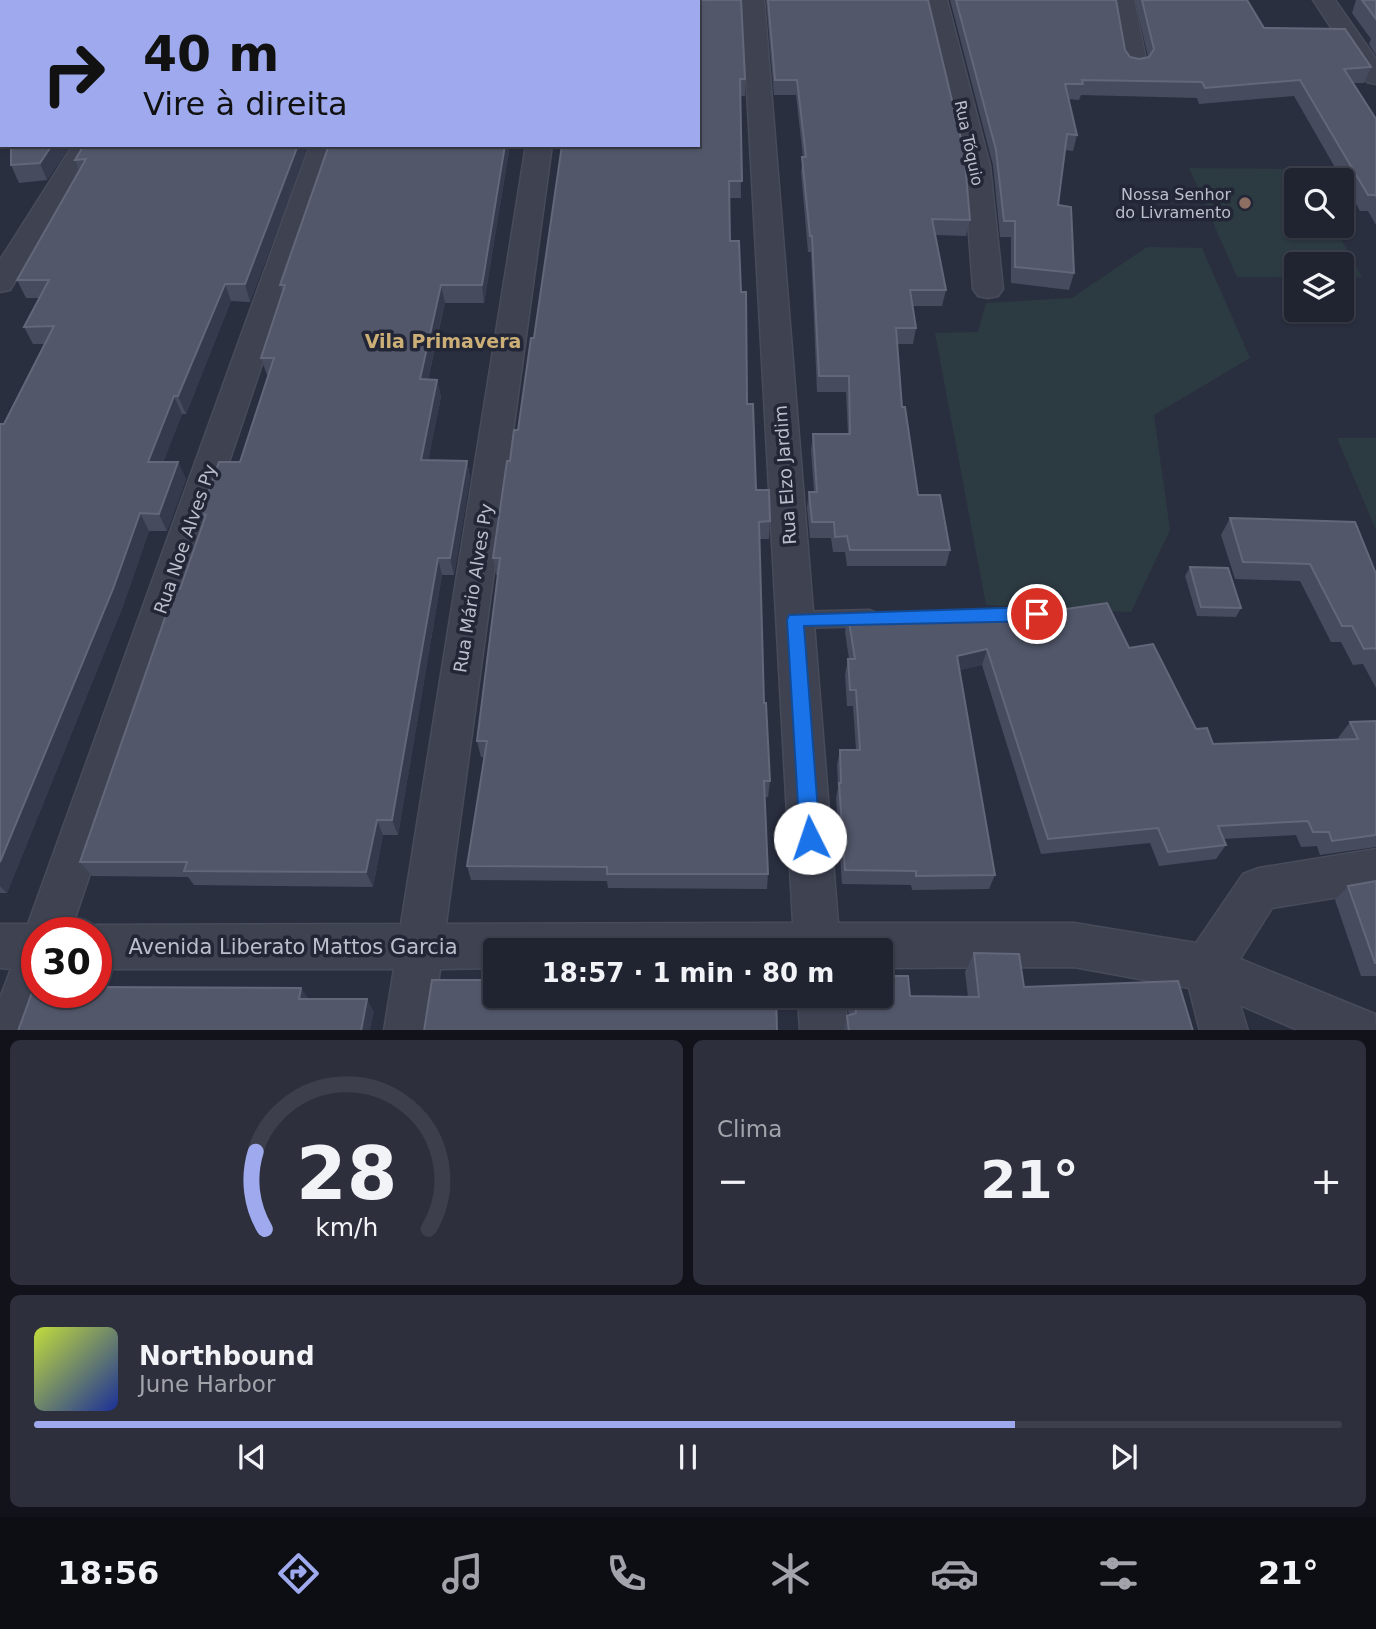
<!DOCTYPE html>
<html lang="pt">
<meta charset="utf-8">
<style>
body{margin:0;font-family:"DejaVu Sans",sans-serif;background:#2d2f3c;color:#f1f3f6;height:100vh;display:flex;flex-direction:column;font-size:26px;white-space:nowrap}
*{box-sizing:border-box;margin:0}
p{font-size:23px;color:#a2a4ab}
.icon{flex:none;width:38px;height:38px;fill:none;stroke:currentColor;stroke-width:2;stroke-linecap:round;stroke-linejoin:round}
.map{position:relative;height:1030px;overflow:hidden}
.side{display:flex;flex-direction:column;gap:10px;padding:10px;background:#12131a;flex:1}
.side>*{flex:none}
.hud{position:absolute;left:0px;top:0px;width:700px;height:147px;box-shadow:0 2px 5px #0004,0 0 0 2px #3d404c;background:#9eaaed;color:#111;overflow:hidden}
.tools{position:absolute;left:1284px;top:168px;display:grid;gap:14px}
.tools a{display:grid;place-items:center;width:70px;height:70px;border-radius:7px;background:#202330;box-shadow:0 2px 5px #0004,0 0 0 2px #3d404c;font-size:35px}
.speed{position:absolute;left:21px;top:917px;display:flex;gap:14px;font-size:35px;font-weight:700;text-align:center}
.speed>*{display:grid;place-content:center;width:91px;height:91px;border-radius:50%;background:#202330;box-shadow:0 2px 5px #0004,0 0 0 2px #3d404c;line-height:1}
.speed .limit{border:10px solid #d22;background:#fff;color:#111}
.pin{position:absolute;display:grid;place-items:center;width:60px;height:60px;color:#fff;margin:-30px;border:4px solid #fff;border-radius:50%;box-shadow:0 2px 7px #0007}
.me{position:absolute;width:77px;margin:-38px;rotate:356deg;stroke-linejoin:round;filter:drop-shadow(0 0 5px #0008)}
.turn{display:flex;align-items:center;gap:24px;height:147px;padding:0 28px;font-size:32px}
.turn .icon{width:91px;height:91px;stroke-width:2.5}
.turn b{display:block;font-size:49px;line-height:60px}
.big{font-size:52px;font-weight:700;line-height:1.1}
.side .tile{flex:1;display:flex;flex-direction:column;justify-content:center;gap:10px;min-width:0;padding:0 24px;border-radius:10px;background:#2d2f3c}
.side .dial{align-items:center;gap:0}
.dial svg{height:182px;overflow:visible;fill:none;stroke:#3d404c;stroke-width:7;stroke-linecap:round;text-anchor:middle}
.dial text{fill:#f1f3f6;stroke:none}
.song{display:flex;align-items:center;gap:21px}
.cover{width:84px;height:84px;border-radius:10px;background:linear-gradient(135deg,hsl(70 70% 55%),hsl(230 70% 35%))}
.played{height:7px;border-radius:4px;background:linear-gradient(90deg,#9eaaed 75%,#3d404c 75%)}
.keys{display:flex;justify-content:space-around;direction:ltr}
.heat{display:flex;justify-content:space-between;align-items:center;font-size:38px;direction:ltr}
.side .tiles{flex:1;display:grid;gap:10px;grid-template-columns:1fr 1fr}
.tile:last-child{grid-column:span 2}
.trip{position:absolute;left:483px;top:938px;width:410px;height:70px;border-radius:7px;background:#202330;box-shadow:0 2px 5px #0004,0 0 0 2px #3d404c;font-weight:700;line-height:70px;text-align:center}
.menu{display:flex;height:112px;justify-content:space-around;align-items:center;background:#0d0e13;color:#a2a4ab}
.menu .icon{width:49px;height:49px}
.menu .on{color:#9eaaed}
.menu b{font-size:32px;color:#f1f3f6}
.map>svg:first-child{display:block}
.green{fill:#2c3a42}
.lines{fill:none;stroke-linecap:round;stroke-linejoin:round}
.service-casing{stroke:#484b5a;stroke-width:3}
.minor-casing{stroke:#484b5a;stroke-width:3}
.service{fill:#3e4251;fill-rule:evenodd}
.minor{fill:#3e4251;fill-rule:evenodd}
.wall{fill:#464b5e}
.shaded-wall{fill:#353a4d}
.building{fill:#52576a;stroke:#636779;stroke-width:2}
.route{fill:#1a73e8;stroke:#114b97;stroke-width:2}
.education-dot{fill:#8d6e63;stroke:#232636;stroke-width:2.5}
.labels{text-anchor:middle;dominant-baseline:central;stroke-width:7;stroke-linejoin:round;paint-order:stroke}
.far-street-label{font-size:16px;fill:#bbbecb;stroke:#232636}
.far-poi-label{font-size:16px;fill:#bbbecb;stroke:#232636;text-anchor:end}
.street-label{font-size:18px;fill:#bbbecb;stroke:#232636}
.neighbourhood-label{font-size:19px;font-weight:bold;fill:#cbaf76;stroke:#232636}
.near-street-label{font-size:21px;fill:#bbbecb;stroke:#232636}
</style>
<div class="map">
<svg width="1376" height="1031" viewBox="0 0 1376 1031">
<rect width="100%" height="100%" fill="#2a2f40"/>
<path class="green" d="M1189,168L1303,169L1309,180H1297V226H1334L1362,277H1342V264H1297V277H1237Z
M1147,247L1202,248L1250,358L1154,415L1170,530L1131,612L986,605L935,333L978,332L986,303L1072,298Z
M1337,438H1376V530Z"/>
<g class="lines">
<defs>
<path id="service" d="M869,610L876,613L878,618L876,623L869,626L795,628L788,625L786,620L788,615L795,612Z"/>
<path id="minor" d="M550,0H572V2H550Z
M742,0H764L838,923H1074L1196,943L1243,874L1259,868L1376,849V891L1272,908L1240,959L1375,1014L1376,1031H1300L1240,1005L1248,1031H1200L1189,988L1074,967L880,968V950H495V968L440,969L432,1031H384L394,969H96V933H79L96,925L401,924L526,145H552L446,924L793,923Z
M925,0H947L990,166L1003,289L998,296L988,298L978,296L973,289L964,166Z
M1112,0H1134L1147,65L1144,70L1135,72L1126,70L1123,65Z
M1313,0H1335L1376,59V84L1367,82Z
M73,145H99L10,290L0,292V260Z
M310,145H336L70,933H37V992H49L35,1031H0V998L11,969L0,968V924H28Z
M798,996H844L848,1031H800Z"/>
</defs>
<use href="#service" class="service-casing"/>
<use href="#minor" class="minor-casing"/>
<use href="#service" class="service"/>
<use href="#minor" class="minor"/>
</g>
<path class="wall" d="M766,0H928L970,220L966,236L935,235L946,290L942,306H913L916,328L913,344H897L902,407L918,495L950,550L946,566H847L845,552H833L831,538H810L807,507L809,492H814L811,450L813,434H848L846,392H817L811,252H808L801,172L803,157L796,95H774Z
M950,0H1116L1125,50L1130,57L1139,59L1148,57L1135,0H1247L1264,28L1371,67L1364,83H1353L1376,119V225L1368,211H1360L1294,96L1199,104L1197,98L1081,95L1079,100L1068,99L1077,135L1073,151L1065,150L1058,205L1074,273L1069,290L1011,283V237H1000L993,165Z
M1356,0H1376V55L1369,44L1371,39L1352,13Z
M698,2L745,79V96H740L741,198H729L730,241L741,292L747,404L756,490L770,521L769,539H759L764,703L770,781L768,797H765L768,874L767,889L608,888L607,881L471,880L467,866L484,757H481L477,741L498,575H496L493,558L510,461L518,430L534,338Z
M11,145H71L47,180L19,183L11,165Z
M84,145H309L250,302L231,301L186,414H182L163,462H178L186,479L167,531H149L123,606L7,893H0V424H4L45,344H33L24,327L40,298H26L17,280L79,171L75,160Z
M329,145H510L484,303H445L428,380H437L441,397L428,460L467,461L470,478L454,575H442L398,835H383L373,887L194,885L188,877L92,876L80,862L180,589L204,523L200,515L240,462L269,375H267L261,358L283,293L280,285Z
M1230,518L1376,574V688L1363,664L1353,665L1341,642H1331L1300,581L1235,579L1221,535Z
M1190,567L1241,608L1236,617L1197,616L1185,576Z
M1059,610L1129,648L1196,729L1213,744L1339,740L1338,738L1350,722L1376,721V847L1320,855L1317,846L1301,847L1296,835L1224,839L1226,845L1216,859L1159,866L1150,843L1041,854L982,665L960,670L995,875L989,889L912,890L911,885L842,884L836,798L838,788L837,765L840,750H856L853,706H847L845,675L848,659H849L845,632L848,615L1032,613L1042,626L1051,629L1053,628V626Z
M1376,881V976H1361L1335,900L1348,886Z
M974,953L1024,987L1193,1031H844L847,1016H849L846,996L968,997L965,972Z"/>
<path class="shaded-wall" d="M52,145H71L47,180L40,163Z
M298,145H309L250,302L245,284Z
M505,145H510L484,303L482,285Z
M225,284L231,301L186,414L178,396Z
M441,285L445,303L424,397L420,379Z
M437,380L441,397L425,478L421,460Z
M174,396L182,414L157,479L148,462Z
M467,461L470,478L454,575L450,558Z
M178,462L186,479L167,531L159,514Z
M140,513L149,531L123,606L7,893L0,886V862Z
M438,558L442,575L398,835L392,820Z
M987,649L982,665L953,672L957,656Z
M377,820L383,835L373,887L366,872Z
M301,988L310,1001L299,999Z
M367,999L374,1012L370,1031H361Z"/>
<path class="building" d="M15,0H508L507,2H14Z
M570,0H741L745,79H740L742,181H729L730,241H739L741,292H746L747,404H753L756,490H769L770,521L759,522L764,703H766L770,781H764L768,874H607V867L467,866L487,741H477L500,558H493L507,461H510L514,430H518L531,338H534L562,145H698V2H570Z
M768,0H928L964,151L970,220L932,219L946,290H910L916,328H896L902,407H905L918,495H940L950,550H850L847,536L835,537L834,522H812L809,492H817L813,434H850L849,376H819L812,236H810L802,157H806L797,80H775Z
M956,0H1116L1125,50L1130,57L1139,59L1149,57L1154,49L1142,0H1247L1264,28L1345,29L1371,67L1344,69L1376,119V196L1375,195H1368L1300,80L1205,88L1202,82L1082,80L1083,84H1065L1077,135L1067,134L1058,205L1071,207L1074,273L1015,267V221H1004L996,150Z
M1362,0H1376V19Z
M11,145H52L40,163L11,165Z
M84,145H298L245,284H225L178,396H174L148,462H178L159,514L140,513L113,589L0,862V424H4L54,326L24,327L49,280H17L86,159L75,160Z
M329,145H505L482,285H441L420,379L437,380L421,460L467,461L450,558H438L392,820H377L366,872L184,871L187,862H80L175,589H180L206,515H200L219,462H240L274,358H261L285,285H280Z
M1230,518L1355,522L1376,574V650L1375,648L1364,649L1352,626H1342L1310,564L1243,562Z
M1190,567L1228,568L1241,608L1201,607Z
M1107,603L1129,648L1153,644L1196,729L1207,728L1213,744L1358,739L1350,722L1376,721V835L1332,841L1329,832H1313L1308,821L1218,826L1226,845L1168,852L1158,828L1048,839L987,649L957,656L995,875L916,876V871L845,870L839,783H841L840,750H860L856,690H850L848,659H855L848,615L1030,609L1032,613H1036L1042,626L1051,629L1058,626L1062,620L1059,610Z
M1376,881V963H1375L1348,886Z
M974,953L1019,954L1024,987L1178,981L1193,1031H849L847,1016L856,1013L853,996H880V976H908L910,996L979,997Z
M432,980H495V996H776L777,1031H424Z
M34,987H37V992H96V987L301,988L299,999H367L361,1031H18Z"/>
<path class="route" d="M1037,607L1043,609L1045,614L1043,619L1037,621L804,626L820,838L817,845L810,847L803,845L800,838L787,620L789,615Z"/>
<circle class="education-dot" cx="1245" cy="203" r="7"/>
<g class="labels">
<g class="far-street-label">
<text transform="translate(969 143) rotate(78)">Rua Tóquio</text>
</g>
<g class="far-poi-label">
<text x="1231" y="194">Nossa Senhor<tspan x="1231" dy="18">do Livramento</tspan></text>
</g>
<g class="street-label">
<text transform="translate(785 475) rotate(-94)">Rua Elzo Jardim</text>
<text transform="translate(185 539) rotate(-71)">Rua Noe Alves Py</text>
<text transform="translate(473 588) rotate(-81)">Rua Mário Alves Py</text>
</g>
<g class="neighbourhood-label">
<text x="443" y="341">Vila Primavera</text>
</g>
<g class="near-street-label">
<text x="293" y="947">Avenida Liberato Mattos Garcia</text>
</g>
</g>
</svg>
<div class="tools">
<a><svg class="icon" aria-label="search" viewBox="0 0 24 24"><circle cx="10" cy="10" r="6"/><path d="M15 15l6 6"/></svg></a>
<a><svg class="icon" aria-label="layers" viewBox="0 0 24 24"><path d="M12 4l9 5-9 5-9-5zM3 14l9 5 9-5"/></svg></a>
</div>
<div class="speed"><div class="limit">30</div></div>
<div class="pin" style="left:1037px;top:614px;background:#d93025"><svg class="icon" aria-label="arrive" viewBox="0 0 24 24"><path d="M6 21V4h12l-3 4 3 4H6"/></svg></div>
<svg class="me" style="left:810px;top:838px" viewBox="-20 -20 40 40"><circle r="19" fill="#fff"/><path d="M0-13L10 11 0 6-10 11z" fill="#1a73e8"/></svg>
<div class="trip">18:57 · 1 min · 80 m</div>
<div class="hud">
<div class="turn"><svg class="icon" aria-label="right" viewBox="0 0 24 24"><path d="M7 20v-9h11M14 6l5 5-5 5"/></svg><div><b>40 m</b>Vire à direita</div></div>
</div>
</div>
<section class="side">
<div class="tiles">
<div class="tile dial"><svg viewBox="0 0 100 80">
<path d="M14 69A42 42 0 1 1 86 69"/>
<path d="M14 69A42 42 0 0 1 10 35" stroke="#9eaaed"/>
<text x="50" y="56" font-size="32" font-weight="700">28</text>
<text x="50" y="72" font-size="11">km/h</text>
</svg></div>
<div class="tile"><p>Clima</p>
<div class="heat"><a>−</a><b class="big">21°</b><a>+</a></div>
</div>
<div class="tile">
<div class="song"><i class="cover"></i><div><b>Northbound</b><p>June Harbor</p></div></div>
<div class="played"></div>
<div class="keys"><svg class="icon" aria-label="previous" viewBox="0 0 24 24"><path d="M18 5L8 12l10 7zM5 5v14"/></svg><svg class="icon" aria-label="pause" viewBox="0 0 24 24"><path d="M8 5v14M16 5v14"/></svg><svg class="icon" aria-label="next" viewBox="0 0 24 24"><path d="M6 5l10 7-10 7zM19 5v14"/></svg></div>
</div>
</div>
</section>
<nav class="menu">
<b>18:56</b>
<svg class="icon on" aria-label="directions" viewBox="0 0 24 24"><path d="M12 3l9 9-9 9-9-9zM9 14v-3h6M13 9l2 2-2 2"/></svg>
<svg class="icon" aria-label="music" viewBox="0 0 24 24"><path d="M9 18V5l10-2v13"/><circle cx="6" cy="18" r="3"/><circle cx="16" cy="16" r="3"/></svg>
<svg class="icon" aria-label="phone" viewBox="0 0 24 24"><path d="M5 4h4l2 5-3 2q2 4 5 5l2-3 5 2v4C11 20 4 13 5 4z"/></svg>
<svg class="icon" aria-label="climate" viewBox="0 0 24 24"><path d="M12 3v18M4 7l16 10M4 17L20 7"/></svg>
<svg class="icon" aria-label="car" viewBox="0 0 24 24"><path d="M5 17H2v-5l4-1 3-4h7l3 4 3 1v5h-3M9 17h6M6 11h13"/><circle cx="7" cy="17" r="2"/><circle cx="17" cy="17" r="2"/></svg>
<svg class="icon" aria-label="filters" viewBox="0 0 24 24"><path d="M4 7h16M4 17h16"/><circle cx="9" cy="7" r="2"/><circle cx="15" cy="17" r="2"/></svg>
<b>21°</b>
</nav>
